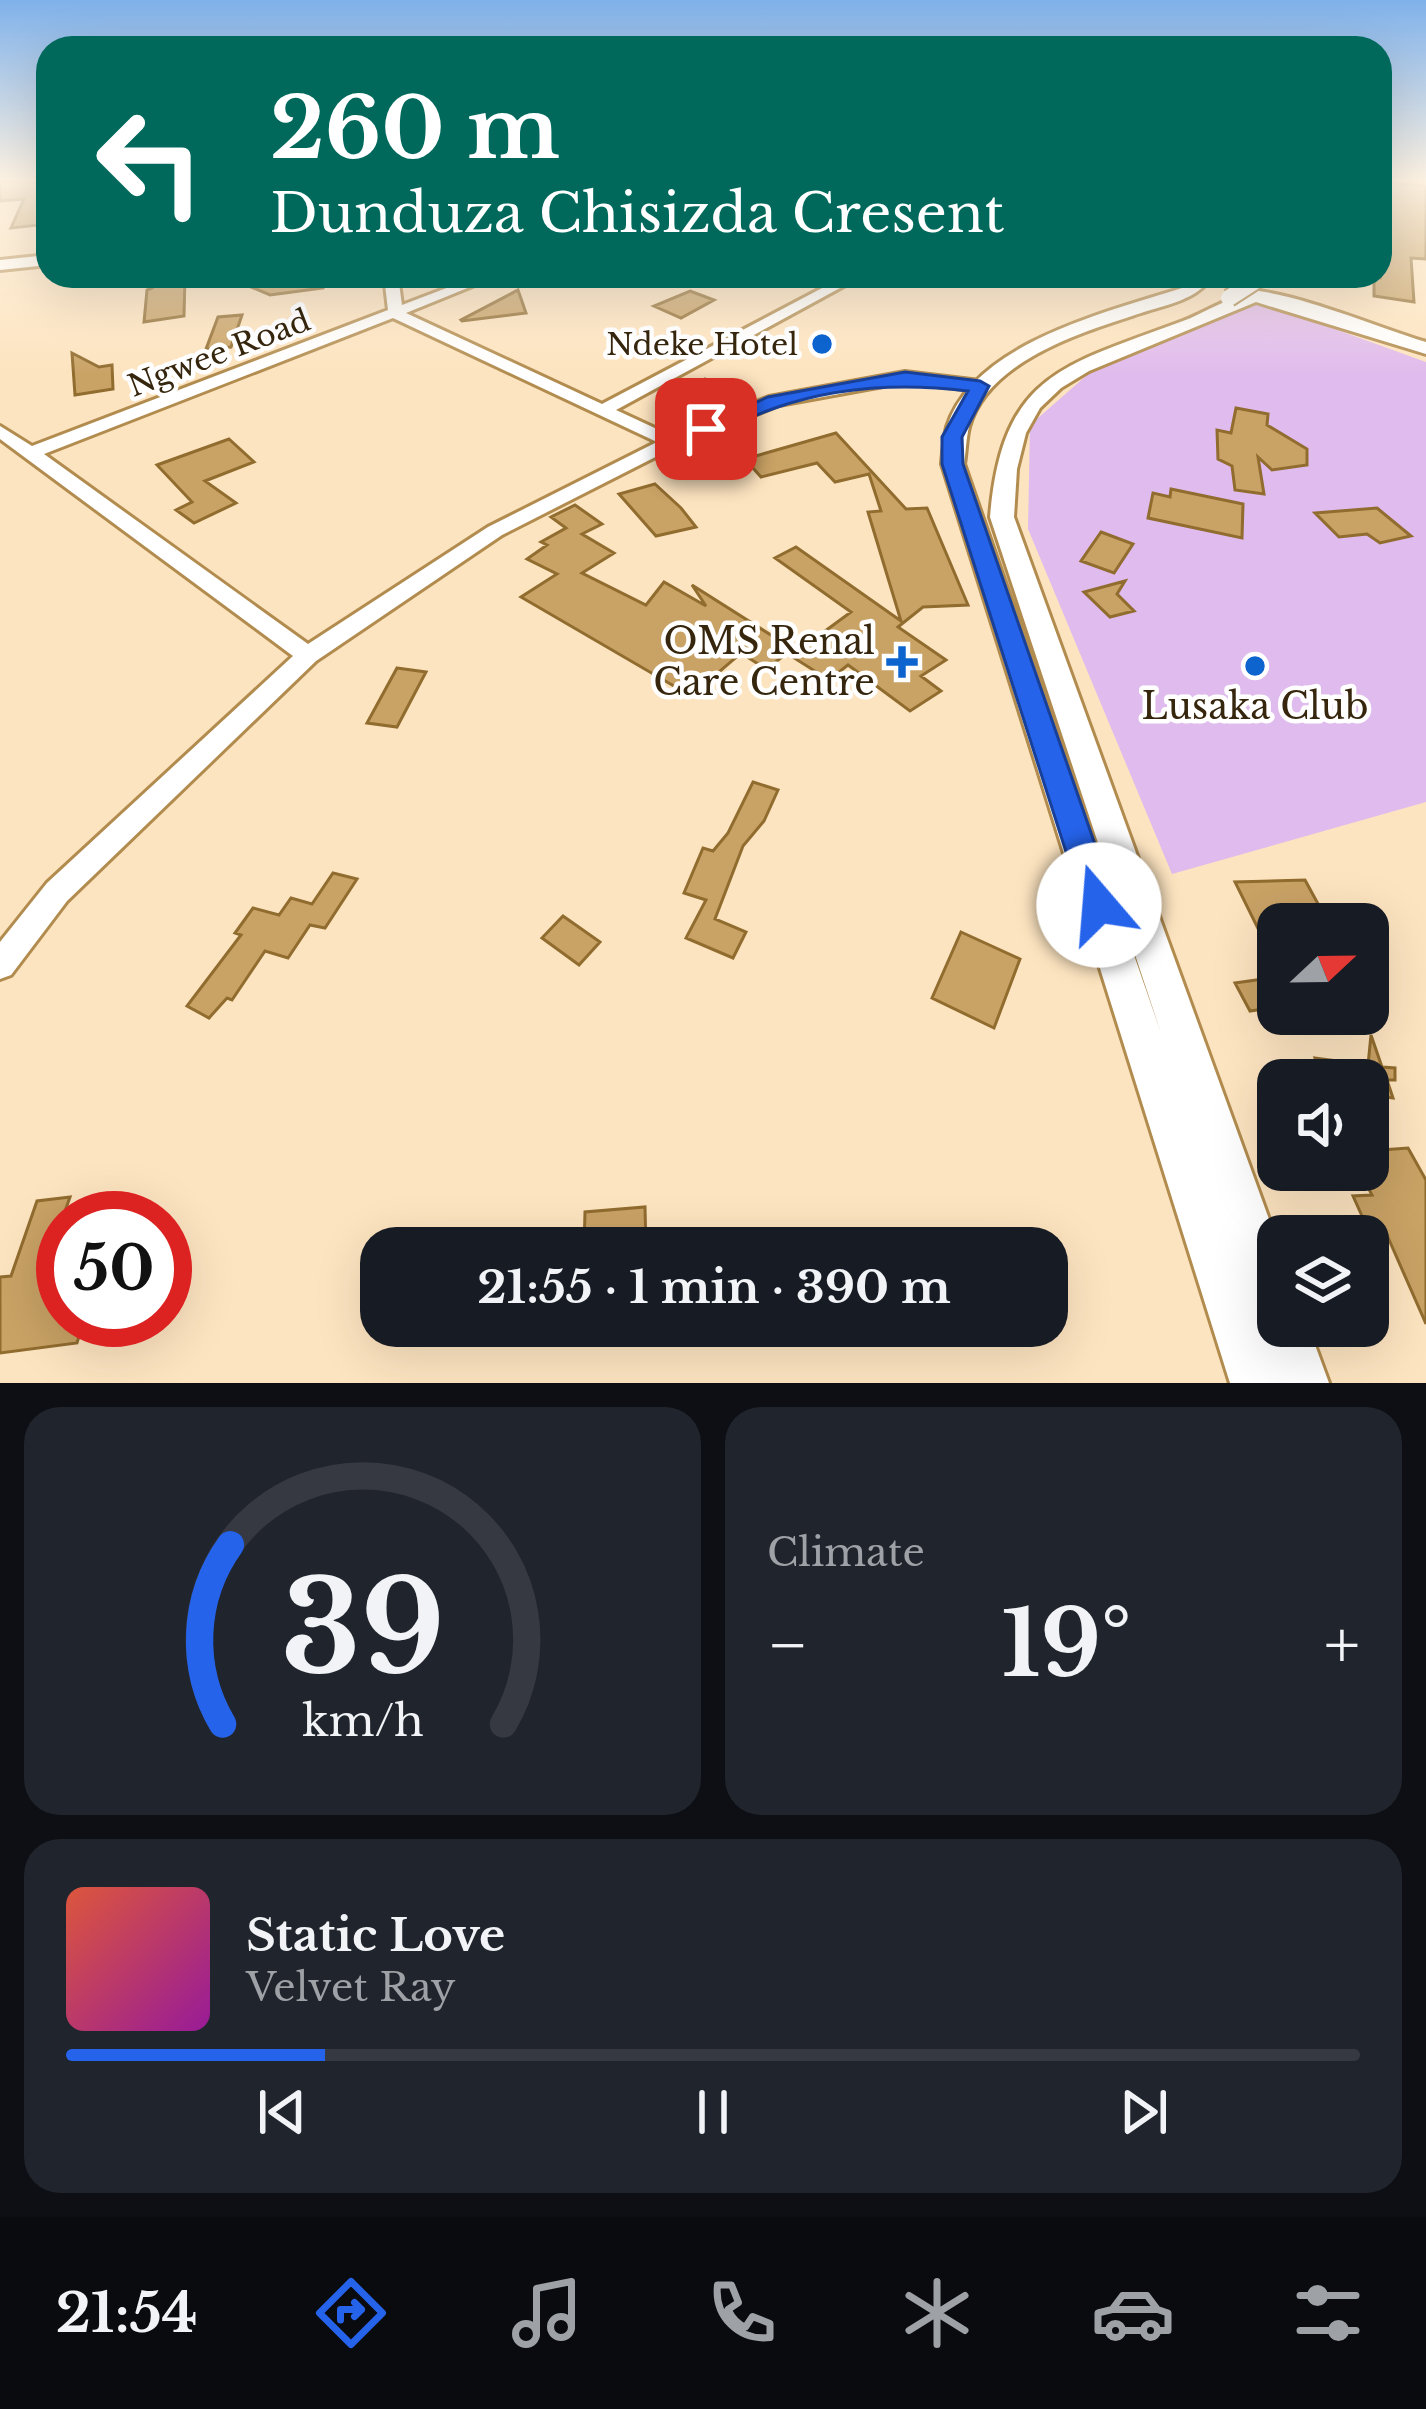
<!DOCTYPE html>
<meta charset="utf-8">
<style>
body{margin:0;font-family:"Libre Baskerville",serif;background:#20242c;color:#f1f3f6;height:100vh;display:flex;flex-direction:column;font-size:45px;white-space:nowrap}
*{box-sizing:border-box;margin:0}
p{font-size:39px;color:#9ea1a6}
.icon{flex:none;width:66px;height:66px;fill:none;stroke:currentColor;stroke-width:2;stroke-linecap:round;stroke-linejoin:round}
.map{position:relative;height:1383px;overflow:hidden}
.sheet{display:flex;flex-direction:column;gap:24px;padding:24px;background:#0d0f14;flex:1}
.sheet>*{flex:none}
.hud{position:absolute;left:36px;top:36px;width:1356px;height:252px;border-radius:36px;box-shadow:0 12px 48px #0002;background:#00695c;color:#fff;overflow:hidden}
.needle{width:78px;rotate:68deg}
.tools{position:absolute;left:1257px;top:903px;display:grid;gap:24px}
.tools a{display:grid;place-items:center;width:132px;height:132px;border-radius:24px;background:#171b24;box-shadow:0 12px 48px #0002;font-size:60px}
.speed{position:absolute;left:36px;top:1191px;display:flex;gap:24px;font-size:60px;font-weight:700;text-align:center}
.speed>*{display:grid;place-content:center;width:156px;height:156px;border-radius:50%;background:#171b24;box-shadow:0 12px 48px #0002;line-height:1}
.speed .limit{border:18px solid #d22;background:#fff;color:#111}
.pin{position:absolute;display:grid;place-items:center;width:102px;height:102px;color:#fff;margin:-51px;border-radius:24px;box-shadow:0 6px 18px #0006}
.me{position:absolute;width:132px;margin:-66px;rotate:342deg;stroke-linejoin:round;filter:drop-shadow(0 0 9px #0008)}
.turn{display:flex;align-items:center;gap:42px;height:252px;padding:0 36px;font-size:54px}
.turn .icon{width:156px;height:156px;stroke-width:2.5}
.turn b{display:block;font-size:84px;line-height:102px}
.big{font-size:90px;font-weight:800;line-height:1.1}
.sheet .tile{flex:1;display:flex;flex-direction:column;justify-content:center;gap:18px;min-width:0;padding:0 42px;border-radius:36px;background:#20242c}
.sheet .dial{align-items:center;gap:0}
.dial svg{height:312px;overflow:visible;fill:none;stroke:#363941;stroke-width:7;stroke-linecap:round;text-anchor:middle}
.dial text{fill:#f1f3f6;stroke:none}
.song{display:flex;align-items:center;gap:36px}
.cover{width:144px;height:144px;border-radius:18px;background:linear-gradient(135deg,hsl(10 70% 55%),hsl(300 70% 35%))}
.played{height:12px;border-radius:6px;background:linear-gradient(90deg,#2563eb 20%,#363941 20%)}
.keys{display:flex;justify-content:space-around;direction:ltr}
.heat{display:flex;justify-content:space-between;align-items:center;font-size:66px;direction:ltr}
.sheet .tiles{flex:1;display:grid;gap:24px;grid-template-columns:1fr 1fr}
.tile:last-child{grid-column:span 2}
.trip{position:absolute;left:360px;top:1227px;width:708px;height:120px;border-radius:36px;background:#171b24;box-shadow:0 12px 48px #0002;font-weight:800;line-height:120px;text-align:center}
.tab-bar{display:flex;height:192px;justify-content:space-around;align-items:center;background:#090b0e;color:#9ea1a6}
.tab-bar .icon{width:84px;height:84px}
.tab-bar .selected{color:#2563eb}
.tab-bar b{font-size:54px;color:#f1f3f6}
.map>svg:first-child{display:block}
.green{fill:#e0bbed}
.building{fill:#c9a265;stroke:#916c2f;stroke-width:3}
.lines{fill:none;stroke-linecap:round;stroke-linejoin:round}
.minor-casing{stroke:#b28c4f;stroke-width:6}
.major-casing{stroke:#b28c4f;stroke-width:6}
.minor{fill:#fff;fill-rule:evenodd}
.major{fill:#fff;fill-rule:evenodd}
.major-bridge-casing{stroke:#b28c4f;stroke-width:20;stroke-linecap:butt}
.major-bridge{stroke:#fff;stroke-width:16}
.route{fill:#2563eb;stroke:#184099;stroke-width:3}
.poi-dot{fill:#0e64ce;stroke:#fff;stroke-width:4.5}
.labels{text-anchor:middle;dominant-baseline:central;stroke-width:9;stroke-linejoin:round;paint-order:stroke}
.far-poi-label{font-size:30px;fill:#36260d;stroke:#fff;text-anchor:end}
.far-street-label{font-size:30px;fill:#36260d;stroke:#fff}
.poi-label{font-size:36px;fill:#36260d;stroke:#fff;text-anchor:end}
</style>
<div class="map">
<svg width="1426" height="1383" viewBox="0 0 1426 1383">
<rect width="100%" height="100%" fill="#fde4c0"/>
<path class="green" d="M1260,302L1426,362V802L1172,874L1028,529L1030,425L1103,361Z"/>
<path class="building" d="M0,181H48V224L11,228L24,199L0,201Z
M1380,182L1426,186V259L1411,258L1414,302L1374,296V277L1380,278Z
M149,276H185L184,316L144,322L147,290L152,288Z
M225,276H322L323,288L270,295Z
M518,290L526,313L462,321L461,320Z
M690,291L714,300L681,318L654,306Z
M242,315L231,347L206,349L218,317Z
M72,353L99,367L112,365L113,389L75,395Z
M705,379L733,393L706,406L678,393Z
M1236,408L1268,414L1267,425L1307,449V465L1272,470L1258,457L1264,494L1235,490L1232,466L1218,459L1217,430L1231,433Z
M836,433L906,509L927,508L968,605L923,607L898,627L946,660L921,676L941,691L910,711L848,665L829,680L791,656L851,612L775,558L796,547L901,621L868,512L881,511L869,474L835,482L817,463L761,477L745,459Z
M229,439L254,462L205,481L236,503L194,523L176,510L192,502L157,465Z
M655,484L681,508L696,527L656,536L619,494Z
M1171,489L1243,504L1242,538L1148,518L1153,493L1170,497Z
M575,505L602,524L582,534L614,553L582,573L646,605L664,582L706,606L692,585L793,649L766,669L741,653L691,696L521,597L557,574L527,559L547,545L541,542L566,528L551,517Z
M1377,508L1411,536L1380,543L1367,534L1339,537L1315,513Z
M1101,532L1133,544L1114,573L1081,561Z
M1125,581L1117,594L1134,611L1110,617L1084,592Z
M397,668L426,672L397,727L367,723Z
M753,782L778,790L764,821L743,846L715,919L746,932L733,958L686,938L706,900L684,893L703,848L713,851L728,833Z
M333,873L357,879L325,928L310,925L288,958L265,951L232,1000L227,998L209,1018L187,1006L241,935L235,933L253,908L279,915L291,898L312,904Z
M1305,880L1329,924H1278V969L1235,882Z
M563,916L600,942L579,965L542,938Z
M961,932L1020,959L994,1028L932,998Z
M1278,977V1007L1250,1011L1235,983Z
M1371,1035L1382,1067L1395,1068V1080H1387L1393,1098L1368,1095V1080H1322L1315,1058L1368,1065Z
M1408,1148L1426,1180V1324L1383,1226L1367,1227L1353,1196L1372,1195L1359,1170H1368V1151Z
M70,1197L63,1217V1320H84L77,1343L0,1353V1277L11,1276L37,1201Z
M645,1207L646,1248H584L585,1212Z"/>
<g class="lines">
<defs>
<path id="minor" d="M384,276H398L402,305L478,276H497L406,313L602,404L845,276H862L616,410L672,436L769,397L905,372L980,381L988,386L980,391L905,382L779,405L677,446L502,535L316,661L67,901L11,975L0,979V942L47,883L293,656L0,439V426L32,446L388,310ZM393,318L657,442L488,527L308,644L44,454Z"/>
<path id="major" d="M48,255V265L0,270V260Z
M1195,276H1213C1196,300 1169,304 1141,313C1083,332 988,360 969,427C966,439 966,452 964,464L1161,1033L990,517C1002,373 1063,366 1183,321C1200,315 1244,289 1259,291C1312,299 1374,326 1426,342V354L1256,302L1089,371L1061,388L1040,408L1026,433L1017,469L1014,517L1278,1244V1326H1308L1329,1383H1230L942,464C943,452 944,439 947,427C974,341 1113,311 1188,286Z"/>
</defs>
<use href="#minor" class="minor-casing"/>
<use href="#major" class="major-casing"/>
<use href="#minor" class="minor"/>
<use href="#major" class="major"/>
<defs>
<path id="major-bridge" d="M1229,298L1263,276"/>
</defs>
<use href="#major-bridge" class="major-bridge-casing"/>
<use href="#major-bridge" class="major-bridge"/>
</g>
<linearGradient id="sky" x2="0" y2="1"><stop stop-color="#7fb1ea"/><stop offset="0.48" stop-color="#fef3e3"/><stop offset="1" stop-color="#fef3e3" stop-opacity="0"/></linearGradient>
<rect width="1426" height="375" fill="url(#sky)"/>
<path class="route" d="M905,372L980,381L989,386L962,437L963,464L1116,905L1111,915L1099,919L1087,915L1083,905L942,464V437L968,391C903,383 838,386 775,408C752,416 730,428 706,435L696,429L768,397Z"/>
<g class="poi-dot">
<circle cx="822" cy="344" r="12"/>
<path d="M896 644h12v12h12v12h-12v12h-12v-12h-12v-12h12z"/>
<circle cx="1255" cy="666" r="12"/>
</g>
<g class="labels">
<g class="far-poi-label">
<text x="798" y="344">Ndeke Hotel</text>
</g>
<g class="far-street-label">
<text transform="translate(219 353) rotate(-21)">Ngwee Road</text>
</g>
<g class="poi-label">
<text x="875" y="641">OMS Renal<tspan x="875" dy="41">Care Centre</tspan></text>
<text x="1255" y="706" text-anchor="middle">Lusaka Club</text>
</g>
</g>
</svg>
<div class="tools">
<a><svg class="needle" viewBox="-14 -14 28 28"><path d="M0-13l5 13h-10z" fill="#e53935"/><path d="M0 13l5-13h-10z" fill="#9ea1a6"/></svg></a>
<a><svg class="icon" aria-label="sound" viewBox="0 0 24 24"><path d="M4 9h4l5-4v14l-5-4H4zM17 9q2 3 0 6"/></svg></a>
<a><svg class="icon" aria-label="layers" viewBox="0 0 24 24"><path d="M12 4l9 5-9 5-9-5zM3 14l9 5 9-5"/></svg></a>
</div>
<div class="speed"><div class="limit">50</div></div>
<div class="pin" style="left:706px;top:429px;background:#d93025"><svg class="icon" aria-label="arrive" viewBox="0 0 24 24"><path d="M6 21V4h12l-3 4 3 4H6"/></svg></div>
<svg class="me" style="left:1099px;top:905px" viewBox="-20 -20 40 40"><circle r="19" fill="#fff"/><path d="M0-13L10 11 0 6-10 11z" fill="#2563eb"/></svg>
<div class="trip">21:55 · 1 min · 390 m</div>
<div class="hud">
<div class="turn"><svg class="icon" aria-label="left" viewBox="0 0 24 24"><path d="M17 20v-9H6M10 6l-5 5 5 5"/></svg><div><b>260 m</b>Dunduza Chisizda Cresent</div></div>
</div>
</div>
<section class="sheet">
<div class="tiles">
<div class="tile dial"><svg viewBox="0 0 100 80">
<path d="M14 69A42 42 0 1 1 86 69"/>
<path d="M14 69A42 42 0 0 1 16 23" stroke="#2563eb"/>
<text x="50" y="56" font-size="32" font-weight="700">39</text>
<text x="50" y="72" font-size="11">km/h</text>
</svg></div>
<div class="tile"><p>Climate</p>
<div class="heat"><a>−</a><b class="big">19°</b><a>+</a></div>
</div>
<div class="tile">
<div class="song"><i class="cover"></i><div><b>Static Love</b><p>Velvet Ray</p></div></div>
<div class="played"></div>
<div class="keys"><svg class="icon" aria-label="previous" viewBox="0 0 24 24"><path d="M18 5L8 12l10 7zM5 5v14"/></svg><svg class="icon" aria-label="pause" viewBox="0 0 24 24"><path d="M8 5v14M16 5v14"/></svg><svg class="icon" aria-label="next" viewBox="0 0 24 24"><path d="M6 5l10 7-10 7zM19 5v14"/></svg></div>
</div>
</div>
</section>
<nav class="tab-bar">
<b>21:54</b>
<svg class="icon selected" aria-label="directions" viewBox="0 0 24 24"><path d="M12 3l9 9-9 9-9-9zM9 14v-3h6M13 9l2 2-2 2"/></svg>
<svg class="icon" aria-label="music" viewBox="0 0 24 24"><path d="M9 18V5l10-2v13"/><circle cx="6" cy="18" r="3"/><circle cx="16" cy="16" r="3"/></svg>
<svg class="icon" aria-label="phone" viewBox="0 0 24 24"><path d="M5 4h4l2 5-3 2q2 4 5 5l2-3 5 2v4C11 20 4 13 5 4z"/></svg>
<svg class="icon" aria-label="climate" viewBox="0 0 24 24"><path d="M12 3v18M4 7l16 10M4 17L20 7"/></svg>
<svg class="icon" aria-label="car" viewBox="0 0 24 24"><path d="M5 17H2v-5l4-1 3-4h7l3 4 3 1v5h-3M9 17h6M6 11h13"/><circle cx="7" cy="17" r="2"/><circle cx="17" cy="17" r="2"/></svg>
<svg class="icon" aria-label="filters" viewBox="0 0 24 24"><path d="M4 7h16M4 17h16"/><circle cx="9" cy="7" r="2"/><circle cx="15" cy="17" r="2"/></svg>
</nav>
